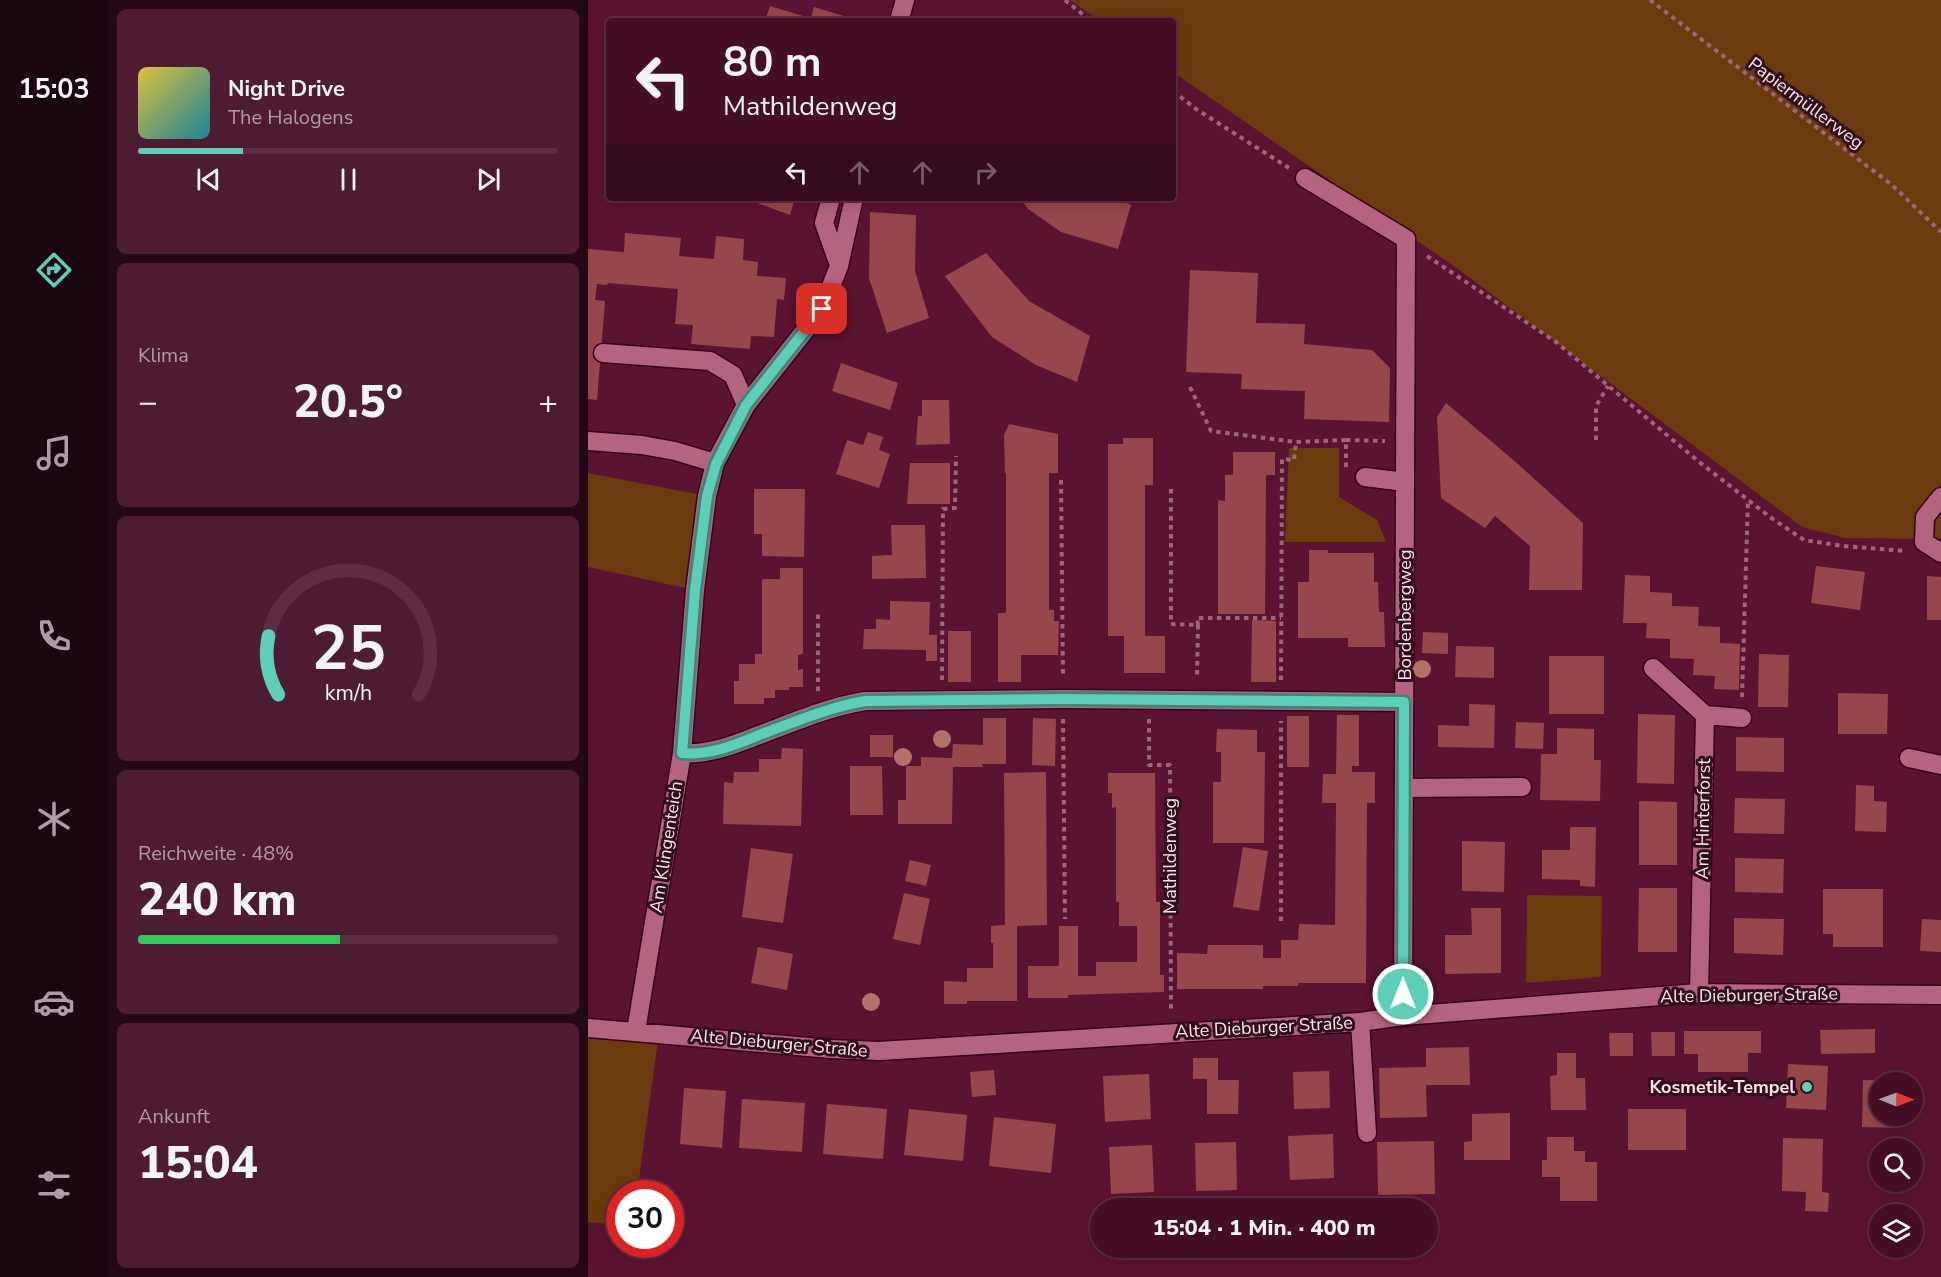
<!DOCTYPE html>
<html lang="de">
<meta charset="utf-8">
<style>
body{margin:0;font-family:"Nunito Sans",sans-serif;background:#4e1c32;color:#f1f3f6;height:100vh;display:flex;flex-direction:column;font-size:22px;white-space:nowrap}
*{box-sizing:border-box;margin:0}
p{font-size:20px;color:#af9ca7}
.icon{flex:none;width:33px;height:33px;fill:none;stroke:currentColor;stroke-width:2;stroke-linecap:round;stroke-linejoin:round}
.map{position:relative;flex:1;overflow:hidden}
.details{display:flex;flex-direction:column;gap:9px;padding:9px;background:#250815;width:480px}
.details>*{flex:none}
.guide{position:absolute;left:18px;top:18px;width:570px;height:183px;border-radius:6px;box-shadow:0 3px 15px #0003,0 0 0 2px #5c2e43;background:#440e26;color:#f1f3f6;overflow:hidden}
.needle{width:39px;rotate:91deg}
.controls{position:absolute;left:1281px;top:1072px;display:grid;gap:12px}
.controls a{display:grid;place-items:center;width:54px;height:54px;border-radius:50%;background:#440e26;box-shadow:0 3px 15px #0003,0 0 0 2px #5c2e43;font-size:30px}
.speed{position:absolute;left:18px;top:1180px;display:flex;gap:12px;font-size:30px;font-weight:700;text-align:center}
.speed>*{display:grid;place-content:center;width:78px;height:78px;border-radius:50%;background:#440e26;box-shadow:0 3px 15px #0003,0 0 0 2px #5c2e43;line-height:1}
.speed .limit{border:9px solid #d22;background:#fff;color:#111}
.pin{position:absolute;display:grid;place-items:center;width:51px;height:51px;color:#fff;margin:-26px;border-radius:12px;box-shadow:0 3px 9px #0006}
.me{position:absolute;width:66px;margin:-33px;rotate:0deg;stroke-linejoin:round;filter:drop-shadow(0 0 4px #0008)}
.turn{display:flex;align-items:center;gap:21px;height:126px;padding:0 18px;font-size:27px}
.turn .icon{width:78px;height:78px;stroke-width:2.5}
.turn b{display:block;font-size:42px;line-height:51px}
.lanes{display:flex;align-items:center;height:57px;padding:0 18px;background:#0003;justify-content:center;gap:30px;direction:ltr}
.lanes .off{opacity:.35}
.big{font-size:45px;font-weight:800;line-height:1.1}
.details .card{flex:1;display:flex;flex-direction:column;justify-content:center;gap:9px;min-width:0;padding:0 21px;border-radius:9px;background:#4e1c32}
.details .dial{align-items:center;gap:0}
.dial svg{height:156px;overflow:visible;fill:none;stroke:#5c2e43;stroke-width:7;stroke-linecap:round;text-anchor:middle}
.dial text{fill:#f1f3f6;stroke:none}
.song{display:flex;align-items:center;gap:18px}
.cover{width:72px;height:72px;border-radius:9px;background:linear-gradient(135deg,hsl(50 70% 55%),hsl(190 70% 35%))}
.played{height:6px;border-radius:3px;background:linear-gradient(90deg,#5dceb8 25%,#5c2e43 25%)}
.keys{display:flex;justify-content:space-around;direction:ltr}
.heat{display:flex;justify-content:space-between;align-items:center;font-size:33px;direction:ltr}
.charge{height:9px;border-radius:4px;background:linear-gradient(90deg,#34c759 48%,#5c2e43 0)}
.trip{position:absolute;left:502px;top:1198px;width:348px;height:60px;border-radius:30px;background:#440e26;box-shadow:0 3px 15px #0003,0 0 0 2px #5c2e43;font-weight:800;line-height:60px;text-align:center}
main{display:flex;flex:1;min-height:0}
.menu{display:flex;flex-direction:column;width:108px;justify-content:space-around;align-items:center;background:#1b060f;color:#af9ca7}
.menu .icon{width:42px;height:42px}
.menu .current{color:#5dceb8}
.menu b{font-size:27px;color:#f1f3f6}
.map>svg:first-child{display:block}
.green{fill:#6b3b0d}
.building{fill:#97474b}
.lines{fill:none;stroke-linecap:round;stroke-linejoin:round}
.minor-casing{stroke:#37021a;stroke-width:21}
.path{stroke:#9c667c;stroke-width:4;stroke-dasharray:4.5 4.5;stroke-linecap:butt}
.minor{stroke:#b46480;stroke-width:18}
.tree{fill:#b27268}
.route-casing{stroke:#3c8678;stroke-width:15}
.route{stroke:#5dceb8;stroke-width:10}
.poi-dot{fill:#5dceb8;stroke:#2e0f1b;stroke-width:2}
.labels{text-anchor:middle;dominant-baseline:central;stroke-width:6;stroke-linejoin:round;paint-order:stroke}
.street-label{font-size:18px;fill:#ffe3eb;stroke:#2e0f1b}
.poi-label{font-size:18px;font-weight:bold;fill:#ffe3eb;stroke:#2e0f1b;text-anchor:end}
</style>
<main>
<nav class="menu">
<b>15:03</b>
<svg class="icon current" aria-label="directions" viewBox="0 0 24 24"><path d="M12 3l9 9-9 9-9-9zM9 14v-3h6M13 9l2 2-2 2"/></svg>
<svg class="icon" aria-label="music" viewBox="0 0 24 24"><path d="M9 18V5l10-2v13"/><circle cx="6" cy="18" r="3"/><circle cx="16" cy="16" r="3"/></svg>
<svg class="icon" aria-label="phone" viewBox="0 0 24 24"><path d="M5 4h4l2 5-3 2q2 4 5 5l2-3 5 2v4C11 20 4 13 5 4z"/></svg>
<svg class="icon" aria-label="climate" viewBox="0 0 24 24"><path d="M12 3v18M4 7l16 10M4 17L20 7"/></svg>
<svg class="icon" aria-label="car" viewBox="0 0 24 24"><path d="M5 17H2v-5l4-1 3-4h7l3 4 3 1v5h-3M9 17h6M6 11h13"/><circle cx="7" cy="17" r="2"/><circle cx="17" cy="17" r="2"/></svg>
<svg class="icon" aria-label="filters" viewBox="0 0 24 24"><path d="M4 7h16M4 17h16"/><circle cx="9" cy="7" r="2"/><circle cx="15" cy="17" r="2"/></svg>
</nav>
<section class="details">
<div class="card">
<div class="song"><i class="cover"></i><div><b>Night Drive</b><p>The Halogens</p></div></div>
<div class="played"></div>
<div class="keys"><svg class="icon" aria-label="previous" viewBox="0 0 24 24"><path d="M18 5L8 12l10 7zM5 5v14"/></svg><svg class="icon" aria-label="pause" viewBox="0 0 24 24"><path d="M8 5v14M16 5v14"/></svg><svg class="icon" aria-label="next" viewBox="0 0 24 24"><path d="M6 5l10 7-10 7zM19 5v14"/></svg></div>
</div>
<div class="card"><p>Klima</p>
<div class="heat"><a>−</a><b class="big">20.5°</b><a>+</a></div>
</div>
<div class="card dial"><svg viewBox="0 0 100 80">
<path d="M14 69A42 42 0 1 1 86 69"/>
<path d="M14 69A42 42 0 0 1 9 39" stroke="#5dceb8"/>
<text x="50" y="56" font-size="32" font-weight="700">25</text>
<text x="50" y="72" font-size="11">km/h</text>
</svg></div>
<div class="card"><p>Reichweite · 48%</p><b class="big">240 km</b><div class="charge"></div></div>
<div class="card"><p>Ankunft</p><b class="big">15:04</b></div>
</section>
<div class="map">
<svg width="1353" height="1277" viewBox="0 0 1353 1277">
<rect width="100%" height="100%" fill="#5b1332"/>
<path class="green" d="M482,0H1353V539L1257,538L1214,527L870,269L585,72V21H512Z
M701,448H751V497L789,520L798,542H697Z
M0,473L119,496L107,590L0,567Z
M939,895L1014,896L1013,977L938,983Z
M0,1028L71,1033L49,1194H32L31,1225L0,1222Z"/>
<path class="building" d="M182,6L215,16L213,21H177Z
M226,7L269,20V21H222Z
M156,198H207L202,215Z
M432,198H529L543,205L530,249L473,232L440,209Z
M282,212L328,215L327,271L341,318L299,333L281,278Z
M37,233L93,238L91,256L126,259L128,236L156,239L155,260L170,262L169,276L198,278L196,300L189,299L186,337L163,336L162,349L103,344L105,325L87,324L90,289L20,283L19,285L9,284L7,300L17,301L9,400L0,399V249L36,252Z
M398,253L441,301L502,336L489,382L448,365L404,337L357,276Z
M602,270L670,273L668,323L717,324L716,344L784,350L802,368L801,422L716,419L717,391L653,389L654,374L598,372Z
M253,363L310,383L302,410L244,391Z
M334,400H361L362,444L328,445L330,416H334Z
M858,403L930,464L995,523L994,590H941L942,546L907,516L897,528L853,498L849,417Z
M421,424L470,434V473H461V610H466V621H471L470,655H433V682H410V613H418V473H417L416,435Z
M280,432L295,437L291,450L302,454L291,488L248,474L259,440L275,445Z
M535,438H565V485H557V636H577V673H536V636H520V444H535Z
M645,452H687V475H678L677,614H630V500L637,501V475H645Z
M322,463H362V504H319Z
M166,489H217L216,557L174,556V534H166Z
M303,525H337L338,578L284,579V556L304,555Z
M721,550H740V553H786V582H790L791,612H796L797,647H760V638H710V582H721Z
M1228,566L1277,572L1272,610L1223,603Z
M192,568H215V654L210,655V670L215,669V687H201V690H187V698H176V704H146V681H151V664H167V654H174V579H192Z
M1037,575L1062,576V592L1084,593V606L1111,607L1110,626L1132,627V643L1152,644L1151,690L1126,689L1127,676L1105,675L1106,659L1082,658V639L1058,638L1059,623H1035Z
M1339,576L1353,577V620H1339Z
M302,601L342,602L341,635H349V661H338V650L275,649L276,629H288V619L302,620Z
M664,620L688,621V682H663Z
M360,631H383V682H360Z
M835,632L860,633V654L834,653Z
M868,646L906,647V678L867,677Z
M1171,654L1201,655L1200,707H1170Z
M961,656H1016V714H961Z
M1250,693L1300,694L1299,734H1250Z
M881,704L907,705L906,748L850,747V725L881,726Z
M1050,714L1087,715L1086,784L1049,783Z
M749,715H771V766H764V772H787V803H779L778,983H710V986H675V989H589V953L619,954L620,945H675V958H693V940H710L711,924L747,925L748,803H734L735,774H748Z
M699,716H721V767H699Z
M395,718H418V764H394L395,767H365L364,824H310V800H318V766H333V757L364,758L365,744L395,745Z
M445,718L468,719L467,766L444,765Z
M928,722L956,723L955,749L927,748Z
M969,728L1006,729V760H1013L1012,801L952,800L953,754H969Z
M629,729L669,730V752H677L676,843H625V782H633V752H628Z
M282,735H305V757H282Z
M1148,737L1196,738V772L1148,771Z
M194,748L215,749L213,826L135,824L136,782L145,783L146,772H171V759H193Z
M262,766H294L295,815H262Z
M458,772L459,925L429,926V1001H379V1004H356V981L379,982V968H405V943H403V926L417,925L416,773Z
M520,773H567L568,902H572V975H576V992L480,995V998H440V966H471V926H490V976H508V962H549V926H531V902H528V807L524,808V793H520Z
M1268,785L1286,786V801L1299,802L1298,832L1267,831Z
M1147,798L1197,799L1196,834L1146,833Z
M1051,801L1089,802V865H1051Z
M982,827H1008L1007,887L992,886V880L954,879V850H982Z
M874,841L917,842L916,892L874,891Z
M655,847L680,851L671,911L645,907Z
M163,848L205,854L195,923L154,917Z
M1147,858L1196,859L1195,893L1147,892Z
M322,860L343,865L338,886L317,881Z
M1051,888H1089V952H1050Z
M1235,889H1295V947H1245V934H1235Z
M316,893L342,899L332,945L305,939Z
M883,908H913V973L857,974V935H884Z
M1146,918L1196,919L1195,955L1146,953Z
M1334,919L1353,920V952L1332,951Z
M170,947L205,954L199,990L163,983Z
M1287,1029V1053L1233,1054L1232,1030Z
M1096,1031H1173V1053H1160V1072H1110V1054H1096Z
M1063,1032H1087V1056H1064Z
M1021,1033H1045V1056H1022Z
M881,1047L882,1085H838L839,1117L792,1118L791,1068L838,1067V1048Z
M969,1053H988V1078H997L998,1110H963L962,1076L969,1075Z
M605,1058H630V1080H651L650,1114H619V1079H605Z
M1200,1064L1240,1066L1238,1110L1198,1108Z
M406,1070L408,1095L384,1097L382,1072Z
M741,1071L742,1108L706,1109L705,1072Z
M561,1074L563,1119L517,1122L515,1076Z
M1275,1080L1312,1081V1083H1292V1116H1311V1128L1274,1127Z
M96,1088L138,1091L134,1148L92,1144Z
M154,1099L217,1103L214,1152L151,1148Z
M239,1104L299,1109L295,1159L235,1154Z
M321,1109L379,1115L375,1161L316,1155Z
M1040,1109H1098V1150H1040Z
M922,1113V1160H876V1142L884,1141V1114Z
M406,1117L468,1124L463,1173L401,1166Z
M745,1134L746,1178L702,1180L700,1136Z
M959,1137H986V1151H997V1162H1009V1201H972V1177H954V1160H959Z
M1195,1138L1235,1139L1234,1192L1241,1193L1240,1212L1217,1211L1218,1192L1194,1191Z
M846,1141L847,1194L790,1195L789,1142Z
M648,1142L649,1190L608,1191L607,1143Z
M564,1145L566,1192L523,1194L521,1147Z"/>
<g class="lines">
<defs>
<path id="minor" d="M311,21L317,0
M717,178L818,239L817,482
M243,198L236,223L251,265
M15,353L122,361L145,375L158,405
M0,441L54,445L87,451L127,463
M777,477L817,482L815,1016
M1353,497L1337,517L1336,542L1353,553
M1065,668L1117,715L1111,993
M1117,715L1154,718
M94,753C123,755 147,744 174,734C208,721 241,707 277,701L475,699L816,702
M1321,758L1353,765
M816,788L934,787
M772,1022L779,1133
M0,1028L243,1049L291,1051L772,1022L815,1016L1111,993L1353,995
M48,1031L94,753L107,590L119,496L127,463L158,405L234,309L251,266L266,198"/>
</defs>
<use href="#minor" class="minor-casing"/>
<path class="path" d="M477,0L503,21
M1062,0L1304,185L1353,232
M585,91L608,109L701,168
M839,256L968,342L1110,461L1182,517L1216,540L1255,546L1318,551
M602,387L623,431L708,442L758,440V467
M758,440L797,441
M1008,440V406L1020,386
M473,480L475,678
M583,489V624L610,625L609,678
M610,625L609,618H693
M354,680L355,509L367,508L368,456
M693,680L694,459L706,460L708,442
M230,691V613
M1154,697L1160,499
M475,719L477,919
M561,719V765H582L583,1012
M693,921V721"/>
<use href="#minor" class="minor"/>
</g>
<g class="tree">
<circle cx="834" cy="669" r="9"/>
<circle cx="354" cy="739" r="9"/>
<circle cx="315" cy="757" r="9"/>
<circle cx="283" cy="1002" r="9"/>
</g>
<g class="lines">
<defs>
<path id="route" d="M234,309L158,405L128,464L119,496L107,590L94,753C124,756 151,743 179,732C211,720 243,707 277,701L475,699L816,702L815,994"/>
</defs>
<use href="#route" class="route-casing"/>
<use href="#route" class="route"/>
</g>
<circle class="poi-dot" cx="1219" cy="1087" r="6"/>
<g class="labels">
<g class="street-label">
<text transform="translate(1218 103) rotate(37)">Papiermüllerweg</text>
<text transform="translate(817 615) rotate(-90)">Bordenbergweg</text>
<text transform="translate(1115 819) rotate(-89)">Am Hinterforst</text>
<text transform="translate(78 847) rotate(-81)">Am Klingenteich</text>
<text transform="translate(582 856) rotate(-90)">Mathildenweg</text>
<text transform="translate(1161 995) rotate(-1)">Alte Dieburger Straße</text>
<text transform="translate(676 1027) rotate(-3)">Alte Dieburger Straße</text>
<text transform="translate(191 1043) rotate(5)">Alte Dieburger Straße</text>
</g>
<g class="poi-label">
<text x="1207" y="1087">Kosmetik-Tempel</text>
</g>
</g>
</svg>
<div class="controls">
<a><svg class="needle" viewBox="-14 -14 28 28"><path d="M0-13l5 13h-10z" fill="#e53935"/><path d="M0 13l5-13h-10z" fill="#af9ca7"/></svg></a>
<a><svg class="icon" aria-label="search" viewBox="0 0 24 24"><circle cx="10" cy="10" r="6"/><path d="M15 15l6 6"/></svg></a>
<a><svg class="icon" aria-label="layers" viewBox="0 0 24 24"><path d="M12 4l9 5-9 5-9-5zM3 14l9 5 9-5"/></svg></a>
</div>
<div class="speed"><div class="limit">30</div></div>
<div class="pin" style="left:234px;top:309px;background:#d93025"><svg class="icon" aria-label="arrive" viewBox="0 0 24 24"><path d="M6 21V4h12l-3 4 3 4H6"/></svg></div>
<svg class="me" style="left:815px;top:994px" viewBox="-20 -20 40 40"><circle r="17" fill="#5dceb8" stroke="#fff" stroke-width="3"/><path d="M0-11L8 9 0 5-8 9z" fill="#fff"/></svg>
<div class="trip">15:04 · 1 Min. · 400 m</div>
<div class="guide">
<div class="turn"><svg class="icon" aria-label="left" viewBox="0 0 24 24"><path d="M17 20v-9H6M10 6l-5 5 5 5"/></svg><div><b>80 m</b>Mathildenweg</div></div>
<div class="lanes"><svg class="icon" aria-label="left" viewBox="0 0 24 24"><path d="M17 20v-9H6M10 6l-5 5 5 5"/></svg><svg class="icon off" aria-label="ahead" viewBox="0 0 24 24"><path d="M12 20V5M6 11l6-6 6 6"/></svg><svg class="icon off" aria-label="ahead" viewBox="0 0 24 24"><path d="M12 20V5M6 11l6-6 6 6"/></svg><svg class="icon off" aria-label="right" viewBox="0 0 24 24"><path d="M7 20v-9h11M14 6l5 5-5 5"/></svg></div>
</div>
</div>
</main>
